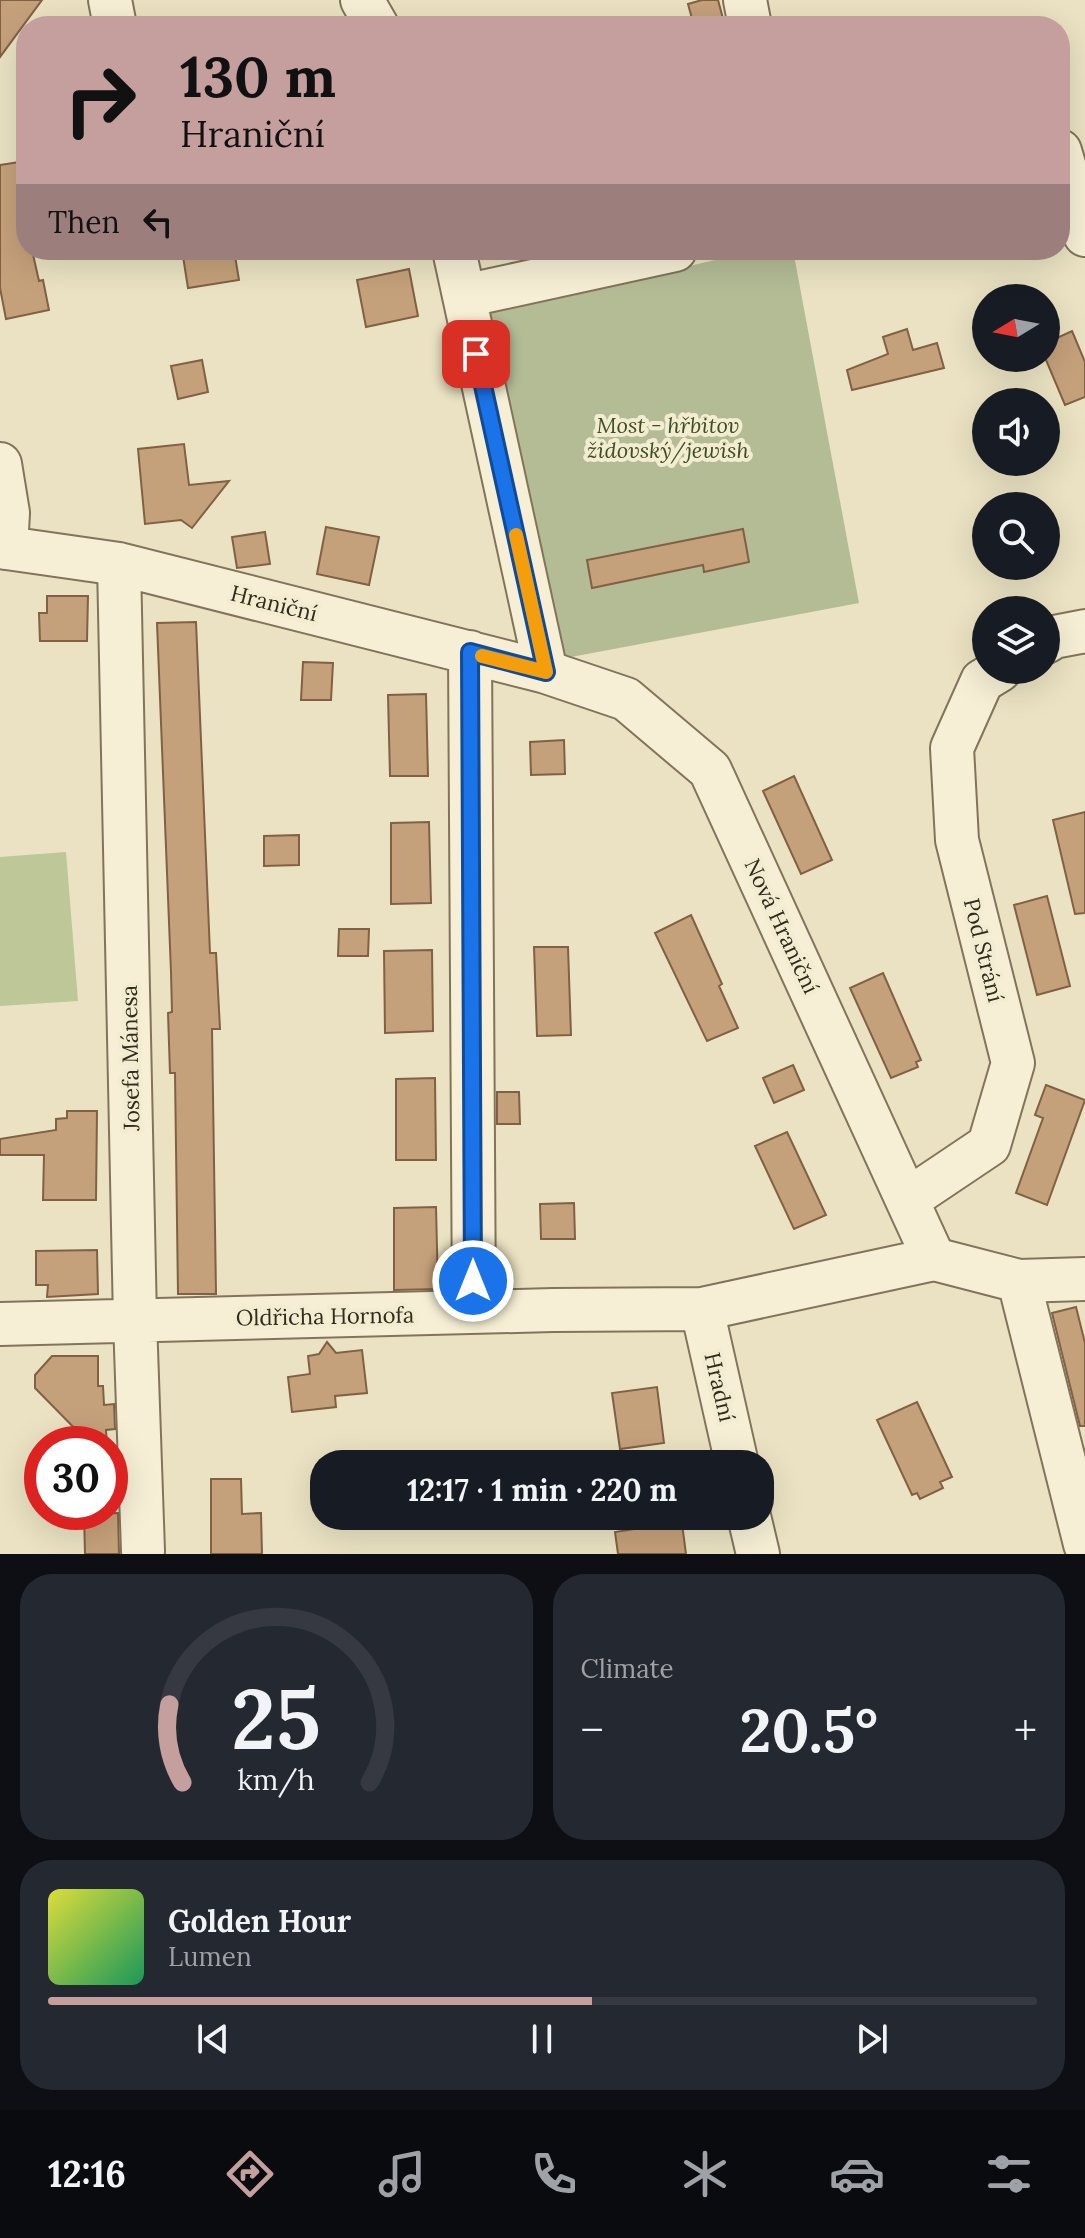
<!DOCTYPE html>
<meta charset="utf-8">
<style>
body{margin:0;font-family:Lora,serif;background:#242831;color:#f1f3f6;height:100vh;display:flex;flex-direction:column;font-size:30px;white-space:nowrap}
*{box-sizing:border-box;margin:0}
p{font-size:26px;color:#9ea1a6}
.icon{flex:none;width:44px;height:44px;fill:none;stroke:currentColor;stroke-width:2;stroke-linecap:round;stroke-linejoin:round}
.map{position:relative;height:1554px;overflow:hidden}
.side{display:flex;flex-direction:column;gap:20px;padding:20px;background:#0d0f14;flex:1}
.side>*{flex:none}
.top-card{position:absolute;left:16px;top:16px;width:1054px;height:244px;border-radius:32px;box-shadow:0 8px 32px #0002;background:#c49f9d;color:#111;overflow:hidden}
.needle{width:52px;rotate:260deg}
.buttons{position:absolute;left:972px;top:284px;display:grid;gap:16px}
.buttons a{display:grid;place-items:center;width:88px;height:88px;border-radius:50%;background:#171b24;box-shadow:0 8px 32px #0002;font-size:40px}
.speed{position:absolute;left:24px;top:1426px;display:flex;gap:16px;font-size:40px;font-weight:700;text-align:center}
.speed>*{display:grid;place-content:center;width:104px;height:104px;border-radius:50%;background:#171b24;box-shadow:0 8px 32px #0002;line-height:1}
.speed .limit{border:12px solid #d22;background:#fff;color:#111}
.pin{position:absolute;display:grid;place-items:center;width:68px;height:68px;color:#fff;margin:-34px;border-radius:16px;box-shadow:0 4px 12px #0006}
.me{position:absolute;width:88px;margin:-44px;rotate:0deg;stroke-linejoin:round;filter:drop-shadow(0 0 6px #0008)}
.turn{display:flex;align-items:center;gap:28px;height:168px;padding:0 32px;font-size:36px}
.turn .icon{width:104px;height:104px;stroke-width:2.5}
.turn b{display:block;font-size:56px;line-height:68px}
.then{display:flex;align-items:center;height:76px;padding:0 32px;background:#0003;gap:16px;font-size:30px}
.big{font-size:60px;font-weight:700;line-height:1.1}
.side .tile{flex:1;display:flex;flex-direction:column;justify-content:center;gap:12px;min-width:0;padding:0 28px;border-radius:32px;background:#242831}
.side .dial{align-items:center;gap:0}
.dial svg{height:208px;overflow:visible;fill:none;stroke:#363941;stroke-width:7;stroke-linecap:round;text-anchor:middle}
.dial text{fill:#f1f3f6;stroke:none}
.song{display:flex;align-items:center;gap:24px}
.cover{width:96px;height:96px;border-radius:12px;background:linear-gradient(135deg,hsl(60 70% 55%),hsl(150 70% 35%))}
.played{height:8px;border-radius:4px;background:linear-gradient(90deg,#c49f9d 55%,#363941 55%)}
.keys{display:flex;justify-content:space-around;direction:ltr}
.heat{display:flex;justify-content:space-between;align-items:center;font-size:44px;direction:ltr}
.side .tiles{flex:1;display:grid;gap:20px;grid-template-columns:1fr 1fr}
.tile:last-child{grid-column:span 2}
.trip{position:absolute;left:310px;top:1450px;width:464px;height:80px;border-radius:32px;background:#171b24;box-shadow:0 8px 32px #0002;font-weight:700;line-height:80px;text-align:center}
.tabs{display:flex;height:128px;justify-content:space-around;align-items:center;background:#090b0e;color:#9ea1a6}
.tabs .icon{width:56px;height:56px}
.tabs .active{color:#c49f9d}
.tabs b{font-size:36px;color:#f1f3f6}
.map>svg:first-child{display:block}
.green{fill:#bdc797}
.cemetery{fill:#b4bc96}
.building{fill:#c5a17b;stroke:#806143;stroke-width:2}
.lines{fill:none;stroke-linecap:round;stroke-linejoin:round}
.minor-casing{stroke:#82745b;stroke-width:46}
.minor{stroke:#f6efd5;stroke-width:42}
.route-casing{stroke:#114b97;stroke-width:20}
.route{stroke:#1a73e8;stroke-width:14}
.slow{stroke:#f59e0b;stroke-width:14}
.labels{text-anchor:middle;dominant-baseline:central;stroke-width:8;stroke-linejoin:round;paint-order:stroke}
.park-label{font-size:22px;font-style:italic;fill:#404e26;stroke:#f2ecd1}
.street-label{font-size:22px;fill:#332a1e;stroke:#f2ecd1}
</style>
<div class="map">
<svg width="1085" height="1554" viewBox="0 0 1085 1554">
<rect width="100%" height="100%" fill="#eae2c2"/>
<path class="green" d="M66,852L78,1001L0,1006V857Z"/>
<path class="cemetery" d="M758,250H793L859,603L555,660L479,315Z"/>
<path class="building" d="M0,0H42L0,57Z
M702,0H718L725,26H694L688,4Z
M26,161V250H32L39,281L43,280L49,310L6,319L0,288V165Z
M182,250H234L239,280L188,288Z
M409,269L418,316L366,327L357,280Z
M907,329L913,350L937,343L944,368L852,390L847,370L888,354L883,337Z
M1072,331L1085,362V397L1065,405L1046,360V343Z
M202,360L208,392L178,399L171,366Z
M184,444L189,485L229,481L192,528L181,520L145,524L138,449Z
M326,527L379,537L369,585L317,574Z
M743,529L749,562L704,572L703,565L592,588L587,560Z
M265,532L270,564L237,568L232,537Z
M47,596H88L87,641H40L39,613H47Z
M196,622L210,953H216L220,1029H212L216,1294H178L175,1073H170L168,1013L172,1012L171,972L157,623Z
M303,662L333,663L331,700H301Z
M426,694L428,776H390L388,695Z
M564,740L565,774L531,775L530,742Z
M794,776L832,860L801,874L763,791Z
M1085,812V913L1075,914L1053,820Z
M429,822L431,903L391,904V823Z
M299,835V865L264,866V836Z
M1047,896L1070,986L1037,995L1014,905Z
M691,915L722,984L719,986L738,1028L707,1041L655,933Z
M339,929H369L368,956H338Z
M534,947H568L571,1035L537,1036Z
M432,950L433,1031L385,1033L384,951Z
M883,973L921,1060L916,1062L918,1067L891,1078L850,988Z
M793,1065L804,1090L774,1103L763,1078Z
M435,1078L436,1160H396V1079Z
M1046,1085L1085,1100L1047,1205L1016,1193L1043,1118L1035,1115Z
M497,1092H519L520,1124H497Z
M67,1111H97L96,1200H43L44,1155H0V1139L56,1130V1119L67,1118Z
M787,1132L826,1215L794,1229L755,1146Z
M574,1203L575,1239H541L540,1204Z
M436,1207L438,1289L394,1290V1208Z
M97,1250L98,1294L47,1297L48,1285H36V1251Z
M1076,1307L1085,1343V1426H1080L1052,1313Z
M327,1342L336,1353L362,1350L367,1393L335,1396L336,1407L292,1412L288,1377L310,1374L308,1356L319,1354Z
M52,1356H98V1386H103L104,1405L114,1404L115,1429L106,1430L107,1444H90L35,1388V1375Z
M657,1387L664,1443L620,1449L612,1393Z
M917,1402L952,1477L940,1482L943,1488L920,1499L917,1493L912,1495L877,1420Z
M211,1479H241L242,1514L261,1513L262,1554H211Z
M118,1513L119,1554H85L84,1514Z
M670,1516H681L686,1554H618L615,1532L635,1529L634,1521Z"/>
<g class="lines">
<defs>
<path id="minor" d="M110,0L115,26
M362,0L377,26
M745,0L750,26
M1060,151L1085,235
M454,250L546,672
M464,296L675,250
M0,464L8,513L6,548
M0,547L119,564L546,672L626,699L710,770L934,1259
M119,564L135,1320L143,1551
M1046,642L1054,637L1085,631
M470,652L474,1312
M907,1200L989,1145L1013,1063L957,840L952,748L982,681L1000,670
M1019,1281L1085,1279
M702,1309L737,1464
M0,1324L553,1310L702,1309L934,1259L1019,1281L1085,1544
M749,1516L758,1554"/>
</defs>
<use href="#minor" class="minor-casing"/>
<use href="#minor" class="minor"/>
</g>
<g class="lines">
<defs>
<path id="route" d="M473,1281L470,652L546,672L476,354"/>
</defs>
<use href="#route" class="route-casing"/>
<use href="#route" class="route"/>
<path class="slow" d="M482,656L546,672L516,535"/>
</g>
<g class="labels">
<g class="park-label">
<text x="668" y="425">Most - hřbitov<tspan x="668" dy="25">židovský/jewish</tspan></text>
</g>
<g class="street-label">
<text transform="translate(274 603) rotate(14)">Hraniční</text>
<text transform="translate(782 926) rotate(65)">Nová Hraniční</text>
<text transform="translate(984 950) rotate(76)">Pod Strání</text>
<text transform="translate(130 1058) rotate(-91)">Josefa Mánesa</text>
<text transform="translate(325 1316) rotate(-1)">Oldřicha Hornofa</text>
<text transform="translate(720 1387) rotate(77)">Hradní</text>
</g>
</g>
</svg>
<div class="buttons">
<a><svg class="needle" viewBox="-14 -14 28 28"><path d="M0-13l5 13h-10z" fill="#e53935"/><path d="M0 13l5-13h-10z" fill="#9ea1a6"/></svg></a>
<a><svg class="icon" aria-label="sound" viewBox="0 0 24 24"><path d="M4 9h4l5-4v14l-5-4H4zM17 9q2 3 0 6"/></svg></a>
<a><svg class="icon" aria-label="search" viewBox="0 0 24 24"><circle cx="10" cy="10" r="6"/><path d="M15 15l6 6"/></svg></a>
<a><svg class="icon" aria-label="layers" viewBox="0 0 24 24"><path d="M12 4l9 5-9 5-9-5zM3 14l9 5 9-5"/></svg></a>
</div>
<div class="speed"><div class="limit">30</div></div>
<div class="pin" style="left:476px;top:354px;background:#d93025"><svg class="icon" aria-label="arrive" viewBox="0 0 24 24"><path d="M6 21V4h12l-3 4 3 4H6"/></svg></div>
<svg class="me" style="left:473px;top:1281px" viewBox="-20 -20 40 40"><circle r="17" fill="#1a73e8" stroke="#fff" stroke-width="3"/><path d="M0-11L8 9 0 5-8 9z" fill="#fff"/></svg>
<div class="trip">12:17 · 1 min · 220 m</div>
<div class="top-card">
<div class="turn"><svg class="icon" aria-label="right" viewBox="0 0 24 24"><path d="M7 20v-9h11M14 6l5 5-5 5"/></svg><div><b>130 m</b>Hraniční</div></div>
<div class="then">Then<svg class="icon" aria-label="left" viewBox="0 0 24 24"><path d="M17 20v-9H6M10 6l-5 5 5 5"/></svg></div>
</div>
</div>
<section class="side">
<div class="tiles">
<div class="tile dial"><svg viewBox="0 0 100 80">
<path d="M14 69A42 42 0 1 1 86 69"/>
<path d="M14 69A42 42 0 0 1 9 39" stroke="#c49f9d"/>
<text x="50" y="56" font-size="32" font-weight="700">25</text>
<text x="50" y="72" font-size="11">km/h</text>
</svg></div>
<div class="tile"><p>Climate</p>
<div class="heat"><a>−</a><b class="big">20.5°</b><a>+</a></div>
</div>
<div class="tile">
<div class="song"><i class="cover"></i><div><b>Golden Hour</b><p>Lumen</p></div></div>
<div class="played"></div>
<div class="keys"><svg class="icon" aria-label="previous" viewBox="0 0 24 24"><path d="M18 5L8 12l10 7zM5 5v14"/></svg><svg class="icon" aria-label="pause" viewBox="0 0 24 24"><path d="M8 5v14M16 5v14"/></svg><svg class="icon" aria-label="next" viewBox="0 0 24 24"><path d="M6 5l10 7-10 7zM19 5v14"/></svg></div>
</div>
</div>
</section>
<nav class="tabs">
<b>12:16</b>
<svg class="icon active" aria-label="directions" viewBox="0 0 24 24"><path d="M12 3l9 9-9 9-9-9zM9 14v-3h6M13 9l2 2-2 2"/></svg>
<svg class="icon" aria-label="music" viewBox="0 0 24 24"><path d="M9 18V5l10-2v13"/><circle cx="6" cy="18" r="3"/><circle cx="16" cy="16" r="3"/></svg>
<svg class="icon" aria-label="phone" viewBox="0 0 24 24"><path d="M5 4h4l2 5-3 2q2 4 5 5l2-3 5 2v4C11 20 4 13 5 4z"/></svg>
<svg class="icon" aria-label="climate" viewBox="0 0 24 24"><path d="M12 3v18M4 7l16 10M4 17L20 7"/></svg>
<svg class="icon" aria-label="car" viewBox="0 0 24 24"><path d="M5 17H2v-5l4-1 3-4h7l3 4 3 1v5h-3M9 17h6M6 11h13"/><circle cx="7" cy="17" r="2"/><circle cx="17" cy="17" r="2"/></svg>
<svg class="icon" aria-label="filters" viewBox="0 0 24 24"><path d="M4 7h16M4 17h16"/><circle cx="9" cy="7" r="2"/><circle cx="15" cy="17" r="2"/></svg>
</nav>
